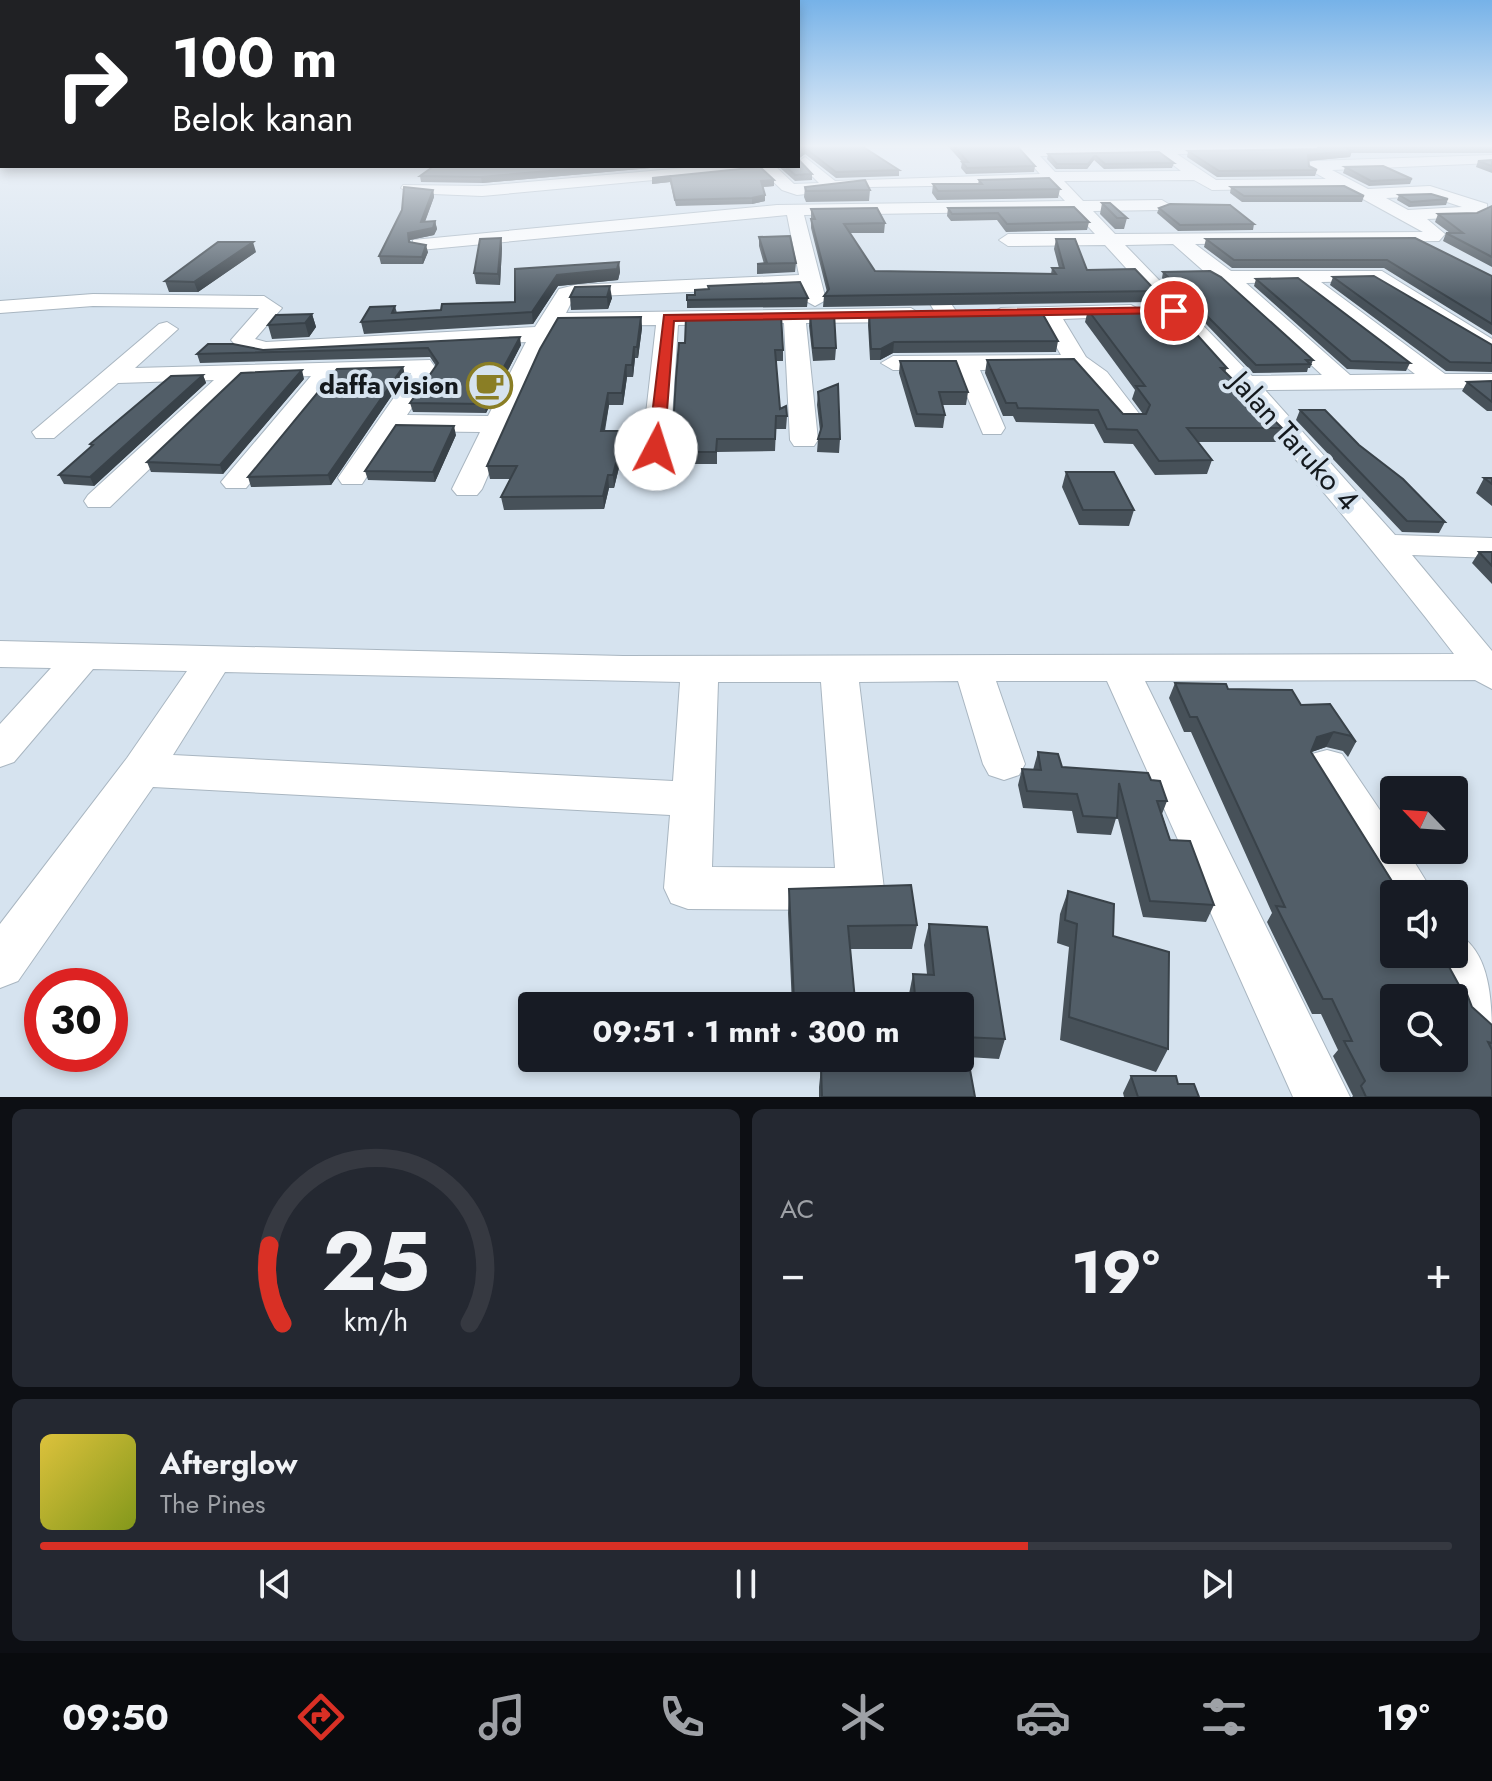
<!DOCTYPE html>
<html lang="id">
<meta charset="utf-8">
<style>
body{margin:0;font-family:Jost,sans-serif;background:#242831;color:#f1f3f6;height:100vh;display:flex;flex-direction:column;font-size:30px;white-space:nowrap}
*{box-sizing:border-box;margin:0}
p{font-size:26px;color:#9ea1a6}
.icon{flex:none;width:44px;height:44px;fill:none;stroke:currentColor;stroke-width:2;stroke-linecap:round;stroke-linejoin:round}
.map{position:relative;height:1097px;overflow:hidden}
.drawer{display:flex;flex-direction:column;gap:12px;padding:12px;background:#0d0f14;flex:1}
.drawer>*{flex:none}
.hud{position:absolute;left:0px;top:0px;width:800px;height:168px;box-shadow:0 4px 12px #0003;background:#202124;color:#fff;overflow:hidden}
.needle{width:52px;rotate:295deg}
.tools{position:absolute;left:1380px;top:776px;display:grid;gap:16px}
.tools a{display:grid;place-items:center;width:88px;height:88px;border-radius:8px;background:#171b24;box-shadow:0 4px 12px #0003;font-size:40px}
.speed{position:absolute;left:24px;top:968px;display:flex;gap:16px;font-size:40px;font-weight:700;text-align:center}
.speed>*{display:grid;place-content:center;width:104px;height:104px;border-radius:50%;background:#171b24;box-shadow:0 4px 12px #0003;line-height:1}
.speed .limit{border:12px solid #d22;background:#fff;color:#111}
.pin{position:absolute;display:grid;place-items:center;width:68px;height:68px;color:#fff;margin:-34px;border:4px solid #fff;border-radius:50%;box-shadow:0 2px 8px #0007}
.me{position:absolute;width:88px;margin:-44px;rotate:5deg;stroke-linejoin:round;filter:drop-shadow(0 0 6px #0008)}
.turn{display:flex;align-items:center;gap:28px;height:168px;padding:0 40px;font-size:36px}
.turn .icon{width:104px;height:104px;stroke-width:2.5}
.turn b{display:block;font-size:56px;line-height:68px}
.big{font-size:60px;font-weight:700;line-height:1.1}
.drawer .widget{flex:1;display:flex;flex-direction:column;justify-content:center;gap:12px;min-width:0;padding:0 28px;border-radius:12px;background:#242831}
.drawer .dial{align-items:center;gap:0}
.dial svg{height:208px;overflow:visible;fill:none;stroke:#363941;stroke-width:7;stroke-linecap:round;text-anchor:middle}
.dial text{fill:#f1f3f6;stroke:none}
.song{display:flex;align-items:center;gap:24px}
.cover{width:96px;height:96px;border-radius:12px;background:linear-gradient(135deg,hsl(50 70% 55%),hsl(70 70% 35%))}
.played{height:8px;border-radius:4px;background:linear-gradient(90deg,#d93025 70%,#363941 70%)}
.keys{display:flex;justify-content:space-around;direction:ltr}
.heat{display:flex;justify-content:space-between;align-items:center;font-size:44px;direction:ltr}
.drawer .tiles{flex:1;display:grid;gap:12px;grid-template-columns:1fr 1fr}
.widget:last-child{grid-column:span 2}
.trip{position:absolute;left:518px;top:992px;width:456px;height:80px;border-radius:8px;background:#171b24;box-shadow:0 4px 12px #0003;font-weight:700;line-height:80px;text-align:center}
.menu{display:flex;height:128px;justify-content:space-around;align-items:center;background:#090b0e;color:#9ea1a6}
.menu .icon{width:56px;height:56px}
.menu .selected{color:#d93025}
.menu b{font-size:36px;color:#f1f3f6}
.map>svg:first-child{display:block}
.lines{fill:none;stroke-linecap:round;stroke-linejoin:round}
.minor-casing{stroke:#a9b6c1;stroke-width:2}
.minor{fill:#fff;fill-rule:evenodd}
.wall{fill:#475159}
.shaded-wall{fill:#394249}
.building{fill:#525e68;stroke:#394249;stroke-width:2;fill-rule:evenodd}
.route{fill:#d93025;stroke:#8d1f18;stroke-width:2}
.labels{text-anchor:middle;dominant-baseline:central;stroke-width:8;stroke-linejoin:round;paint-order:stroke}
.far-poi-label{font-size:26px;font-weight:bold;fill:#14191d;stroke:#d6e3ef;text-anchor:end}
.street-label{font-size:30px;fill:#14191d;stroke:#d6e3ef}
</style>
<div class="map">
<svg width="1492" height="1097" viewBox="0 0 1492 1097">
<rect width="100%" height="100%" fill="#d6e3ef"/>
<g class="lines">
<defs>
<path id="minor" d="M1014,145H1318L1321,148L1314,152L1177,154L1216,180L1326,179L1308,169V163L1313,161L1492,155V163L1332,170L1368,189L1430,186L1487,204V212L1474,217L1427,219L1445,234L1439,241L1195,244L1231,271H1382L1492,339V356L1371,281L1321,282L1445,374H1492V388L1265,390L1395,535L1492,538V558L1412,555L1492,651V689L1475,680L1145,681L1350,1097H1293L1107,681H996L1025,764L1019,775L1004,780L989,775L983,764L958,681L859,682L884,889L877,904L860,910L688,909L671,903L664,888L670,815L153,787L18,981L0,988V924L127,758L187,671L93,669L14,762L0,767V724L51,668L0,667V641L623,656L1454,654C1345,512 1226,377 1105,245L1008,246L999,240L1008,234H1095L1074,211L804,215L826,300L815,306L804,300L802,287L574,297L566,313L911,308L922,315L911,322L806,323L818,440L814,446H794L790,440L784,323L678,325L670,449L666,455H646L642,449L656,325L558,326L539,359L482,489L477,495H457L452,489L480,432L397,431L362,484H342L338,478L411,373L338,375L246,488H226L221,482L311,376L243,379L110,507H88L84,501L88,495L214,380L118,383L54,438H36L32,432L159,324L167,322L178,329L135,368L430,360L437,370L407,415L488,416L526,342L266,356L242,352L231,340L259,308L93,306L0,313V301L93,294L264,296L282,308L255,339L266,342L535,327L559,289L575,285L799,275L787,215L420,250L413,248V240L777,205L1065,201L1049,184L869,187L797,195L782,190L761,170L482,196L409,193L401,188L403,185L482,186L707,166H775L794,184L819,183L798,162L805,157L835,181L1040,174ZM1159,154L1181,171L1055,172L1040,156ZM1194,180L1212,190L1343,188L1423,232L1115,234L1093,211L1162,210L1170,205L1162,200L1083,201L1064,181ZM1429,196L1462,207L1408,210L1386,198ZM1173,244L1207,274L1221,281L1322,375L1252,376L1125,245ZM1296,282L1415,374L1350,375L1246,283ZM225,672L680,682L673,781L173,755ZM718,682H821L835,868L712,867Z
M932,285L939,287L959,315L956,320H940L922,291Z
M1131,305L1142,311L1139,316L1063,319L1086,357L1107,372L1144,420L1140,426C1109,433 1100,382 1073,370C1060,365 998,370 980,370L1005,428L1001,434H983L956,370H893L881,363L893,356L1061,355L1041,320H1001L990,314L1001,308Z
M1327,750L1342,754L1394,831V850H1407L1434,894H1394L1393,909L1306,766L1312,754Z
M1454,932C1492,950 1492,1004 1492,1045C1474,1038 1454,1020 1454,998H1449L1425,954H1454Z"/>
</defs>
<use href="#minor" class="minor-casing"/>
<use href="#minor" class="minor"/>
</g>
<path class="wall" d="M798,145L899,170V176L836,178L805,154L798,159L812,174V180L795,181L778,166H798Z
M947,145H1016L1035,166L1034,172L966,174L961,168L962,162Z
M1321,145H1492V153H1351L1350,157L1308,161L1309,166L1317,170L1315,176L1217,177L1187,157L1188,151L1316,149L1321,146Z
M1159,152L1174,163L1172,168L1104,169L1094,160L1087,169H1056L1047,159L1048,154Z
M1492,160V173L1476,167L1478,161Z
M434,166H673L482,183L421,182L420,176Z
M1345,167L1412,179L1410,184L1369,186L1343,173Z
M652,178L774,180V186L763,187L765,201L752,204L676,206L670,182L652,184Z
M979,180L1060,189L1058,198L937,200L932,193L933,184H978Z
M805,187L870,190L869,201L806,202L804,197Z
M1231,187L1364,196L1362,202H1242L1230,193Z
M433,190L434,197L425,222L435,221L437,229L434,235L410,240V242L428,252L423,264H381L379,256Z
M1399,195L1448,199L1446,205L1409,207L1397,200Z
M1102,203L1127,218L1124,229H1115L1100,214Z
M1492,206V267L1443,241L1446,233H1450L1435,222L1438,214L1477,213Z
M948,208L1089,222L1087,230L1006,232L997,220L951,221L947,216Z
M1159,208L1254,224L1253,230L1178,231L1157,213Z
M811,209L885,223L884,233H850L875,271L1051,274L1052,268H1059L1054,249L1056,239L1087,270L1156,291L1153,302L823,307L824,296L827,292L811,228Z
M759,237L796,263L795,272L757,274V264H764L759,246Z
M501,238L502,248L500,285L476,284L474,273Z
M1415,238L1492,276V335L1384,268H1232L1204,247L1206,239Z
M256,252L198,292H169L165,281Z
M619,262L620,272L618,280L558,286L533,324L364,334L361,322L395,306L397,313L441,310L515,302Z
M1163,272L1313,360L1310,368H1308L1307,372L1253,373L1162,278Z
M1333,277L1492,345V372L1446,371L1330,285Z
M1256,279L1410,363L1406,371L1347,369L1254,286Z
M708,286L808,298L807,307L687,308V295H695L708,290Z
M575,287L612,298L608,309L571,310L570,297Z
M1088,310L1227,368L1225,372L1282,428L1276,442H1198L1212,460L1207,474L1155,475L1133,444L1104,443L1094,424L1016,422L1013,416H1003L985,373L987,360L1123,414H1143L1132,399L1135,390L1085,322Z
M312,314L316,327L309,337L272,339L268,325Z
M810,314L836,348L835,360L813,361L809,326Z
M869,314L1058,341L1056,352L893,353L880,360H870L868,325Z
M641,317L642,328L638,358H635L633,377H627L623,405H609L605,431L625,443L614,488H609L604,509L504,510L501,497L510,479H490L487,466Z
M679,343L783,350V361H776L780,409L787,416L786,429H776L775,451L717,452V464H677L676,452L678,440H674L673,428Z
M521,345L486,413L413,412L410,403L436,366L430,357L200,363L197,354L263,350Z
M900,361L968,392L966,405H942L945,415L943,428L915,427L899,373Z
M403,367L405,376L331,485L251,487L248,477Z
M203,375L206,383L94,486L64,484L59,475L91,447L90,444Z
M304,379L223,474L151,472L147,462Z
M1492,381V411H1487L1462,391L1467,382Z
M818,392L840,439L839,453L817,452L818,439L820,431L817,405Z
M1300,410L1359,445L1445,522L1439,533L1402,532L1296,420Z
M456,435L435,482L368,480L365,471Z
M1066,472L1134,510L1129,526L1079,525L1062,487Z
M1484,478H1492V506L1476,493Z
M1479,552H1492V584L1472,563Z
M1175,683L1228,689L1301,705L1330,704L1356,742L1348,757L1343,751L1326,747L1311,752L1472,1007L1492,1025V1097H1352L1353,1096L1333,1056L1338,1050L1321,1014H1312L1267,922L1272,913L1191,732H1184L1169,698Z
M1038,752L1062,767L1151,780L1167,801L1162,814L1170,840L1214,905L1206,922L1143,917L1117,815L1111,835L1077,833L1072,811L1023,808L1018,785L1022,769L1033,770Z
M789,889L917,925L912,949H850L855,1000V1006H792L788,913Z
M1068,891L1113,936L1168,1049L1156,1072L1060,1040L1069,947L1057,943L1060,914Z
M929,924L1005,1039L999,1059L968,1057L975,1097H819V1087L821,1068L893,1067L894,1060L914,1059V1058H960V1006H910L909,994L913,974H927L924,945Z
M1131,1076L1178,1084L1199,1097H1124L1123,1093Z"/>
<path class="shaded-wall" d="M805,148V154L798,159V154Z
M1352,151L1350,157L1306,161L1308,155Z
M1095,155L1094,160L1087,169L1088,164Z
M606,166H673L482,183L481,177Z
M670,176V182L652,184V178Z
M774,180V186L761,187V181Z
M433,190L434,197L422,229L421,222Z
M765,195V201L752,204V198Z
M435,221L437,229L434,235L410,240L411,250L408,233Z
M501,238L502,248L500,285L498,274Z
M253,242L256,252L198,292L194,282Z
M426,245L428,252L423,264L422,257Z
M619,262L620,272L618,280L558,286L533,324L532,312L557,275Z
M610,286L612,298L608,309L607,297Z
M312,314L316,327L309,337L305,323Z
M641,317L642,328L638,358L637,347Z
M520,337L521,345L486,413L484,404Z
M894,342L893,353L880,360L881,349Z
M634,347L635,358L633,377L632,365Z
M626,365L627,377L623,405L622,393Z
M403,367L405,376L331,485L328,475Z
M302,370L304,379L223,474L220,465Z
M203,375L206,383L94,486L90,477Z
M608,393L609,405L602,443L601,431Z
M454,426L456,435L435,482L433,472Z
M624,431L625,443L614,488L613,475Z
M608,475L609,488L604,509L603,496Z
M1334,732L1326,747L1309,753L1317,737Z"/>
<path class="building" d="M798,145H860L899,170L836,172L805,148L798,154Z
M953,145H1016L1035,166L967,168L962,162H968Z
M1323,145H1492V146L1344,147L1352,151L1308,155L1309,166L1317,170L1219,171L1188,151L1316,149Z
M1159,152L1174,163L1105,164L1095,155L1088,164H1057L1048,154Z
M798,159L812,174L795,175L785,166H798Z
M1492,160V166L1478,161Z
M434,166H606L481,177L420,176Z
M1383,166L1412,179L1371,181L1345,167Z
M760,167L774,180L761,181L765,195L752,198L675,200L670,176L652,178Z
M1049,178L1060,189L938,191L933,184H982L979,180Z
M865,180L870,190L806,191L805,187Z
M1344,186L1364,196H1244L1231,187Z
M404,187L433,190L421,222L435,221L433,228L408,233L409,242L426,245L422,257L379,256L402,210Z
M1431,194L1448,199L1411,202L1399,195Z
M1102,203H1110L1127,218H1117Z
M1170,204L1230,205L1254,224L1180,225L1159,208Z
M1492,206V257L1446,233H1463L1438,214L1477,213Z
M1074,207L1089,222L1007,224L998,213L952,214L948,208Z
M877,208L885,223L844,224L875,271L1056,274L1052,268H1064L1056,239H1075L1087,270L1135,269L1156,291L824,296L829,289L811,219H815L811,209Z
M790,236L796,263L757,264L767,263L759,237Z
M501,238L498,274L474,273L480,239Z
M1415,238L1492,276V324L1387,260H1234L1206,239Z
M218,242H253L194,282L165,281Z
M619,262L617,269L557,275L532,312L361,322L370,307L395,306L392,313L441,310L442,304L515,302V269Z
M1210,271L1221,277L1313,360H1306L1310,364L1256,365L1163,272Z
M1374,276L1492,345V363L1450,362L1333,277Z
M1298,278L1410,363L1351,361L1256,279Z
M800,282L808,298L687,300V295H695V290L709,289L708,286Z
M610,286L607,297H570L575,287Z
M1173,308L1227,368H1221L1282,428H1187L1212,460L1159,461L1137,430L1107,429L1098,410L1018,408L1016,403H1006L987,360L1074,359L1123,414H1146L1150,405L1136,386H1145L1088,310Z
M1041,311L1058,341L894,342L881,349H871L869,314Z
M834,313L836,348H813L810,314Z
M312,314L305,323L268,325L276,315Z
M781,315L783,350H775L780,409L786,406L787,416H776L775,439H717L716,452H676L679,428H673L676,378L679,343H685L686,317Z
M641,317L637,347H634L632,365H626L622,393H608L601,431H624L613,475H608L603,496L501,497L517,466H487L540,349L558,318Z
M520,337L484,404L410,403L438,363L428,348L197,354L208,344H233L263,350Z
M900,361H956L968,392H939L945,415L917,414Z
M403,367L328,475L248,477L337,369Z
M302,370L220,465L147,462L241,373Z
M203,375L90,477L59,475L93,445L90,444L171,376Z
M1492,381V402L1467,382Z
M838,384L840,439H818L822,426L818,392Z
M1300,410H1325L1359,445L1403,479L1445,522L1407,521Z
M396,425L454,426L433,472L365,471Z
M1066,472H1114L1134,510H1083Z
M1484,478H1492V484Z
M1479,552H1492V566Z
M1175,683L1226,684L1228,689L1292,690L1301,705L1330,704L1356,742L1351,736L1334,732L1317,737L1311,752L1400,894H1394V954H1442L1459,985L1464,986L1472,1007L1492,1025V1043L1488,1042L1492,1050V1097H1366L1361,1086L1365,1081L1344,1041H1352L1332,999H1323L1276,906L1285,907L1197,717H1190ZM1394,998H1454V1058H1394Z
M1038,752L1058,754L1062,767L1148,773L1151,780L1160,781L1167,801H1157L1170,840L1190,841L1214,905L1150,901L1119,783L1117,818L1083,816L1077,794L1027,791L1022,769L1041,770Z
M911,885L917,925L848,926L855,1000L794,1001L789,889Z
M1068,891L1114,904L1113,936L1169,952L1168,1049L1069,1017L1077,924L1065,920Z
M929,924L987,927L1005,1039L964,1037L975,1097H822L821,1068L895,1067L894,1060L960,1058V1006H916L913,974L934,975Z
M1131,1076H1176L1178,1084H1194L1199,1097H1138Z"/>
<linearGradient id="sky" x2="0" y2="1"><stop stop-color="#76b2e8"/><stop offset="0.49" stop-color="#edf2f8"/><stop offset="1" stop-color="#edf2f8" stop-opacity="0"/></linearGradient>
<rect width="1492" height="298" fill="url(#sky)"/>
<path class="route" d="M1174,307L1180,311L1178,313L674,321L664,449L656,454L648,449L664,315Z"/>
<defs>
<symbol id="cafe-ring" viewBox="-11 -11 22 22"><circle r="9.5" fill="#d6e3ef" stroke="#8a7e25" stroke-width="1.5"/><path d="M-5.5-4.5H6V0H3Q3 3.5 0 3.5H-2.5Q-5.5 3.5-5.5 0ZM3-3.2v2h1.7v-2ZM-6 4.5H4V6H-6Z" fill="#8a7e25"/></symbol>
</defs>
<g fill-rule="evenodd">
<use href="#cafe-ring" x="464" y="360" width="51" height="51"/>
</g>
<g class="labels">
<g class="far-poi-label">
<text x="459" y="385">daffa vision</text>
</g>
<g class="street-label">
<text transform="translate(1295 441) rotate(48)">Jalan Taruko 4</text>
</g>
</g>
</svg>
<div class="tools">
<a><svg class="needle" viewBox="-14 -14 28 28"><path d="M0-13l5 13h-10z" fill="#e53935"/><path d="M0 13l5-13h-10z" fill="#9ea1a6"/></svg></a>
<a><svg class="icon" aria-label="sound" viewBox="0 0 24 24"><path d="M4 9h4l5-4v14l-5-4H4zM17 9q2 3 0 6"/></svg></a>
<a><svg class="icon" aria-label="search" viewBox="0 0 24 24"><circle cx="10" cy="10" r="6"/><path d="M15 15l6 6"/></svg></a>
</div>
<div class="speed"><div class="limit">30</div></div>
<div class="pin" style="left:1174px;top:311px;background:#d93025"><svg class="icon" aria-label="arrive" viewBox="0 0 24 24"><path d="M6 21V4h12l-3 4 3 4H6"/></svg></div>
<svg class="me" style="left:656px;top:449px" viewBox="-20 -20 40 40"><circle r="19" fill="#fff"/><path d="M0-13L10 11 0 6-10 11z" fill="#d93025"/></svg>
<div class="trip">09:51 · 1 mnt · 300 m</div>
<div class="hud">
<div class="turn"><svg class="icon" aria-label="right" viewBox="0 0 24 24"><path d="M7 20v-9h11M14 6l5 5-5 5"/></svg><div><b>100 m</b>Belok kanan</div></div>
</div>
</div>
<section class="drawer">
<div class="tiles">
<div class="widget dial"><svg viewBox="0 0 100 80">
<path d="M14 69A42 42 0 1 1 86 69"/>
<path d="M14 69A42 42 0 0 1 9 39" stroke="#d93025"/>
<text x="50" y="56" font-size="32" font-weight="700">25</text>
<text x="50" y="72" font-size="11">km/h</text>
</svg></div>
<div class="widget"><p>AC</p>
<div class="heat"><a>−</a><b class="big">19°</b><a>+</a></div>
</div>
<div class="widget">
<div class="song"><i class="cover"></i><div><b>Afterglow</b><p>The Pines</p></div></div>
<div class="played"></div>
<div class="keys"><svg class="icon" aria-label="previous" viewBox="0 0 24 24"><path d="M18 5L8 12l10 7zM5 5v14"/></svg><svg class="icon" aria-label="pause" viewBox="0 0 24 24"><path d="M8 5v14M16 5v14"/></svg><svg class="icon" aria-label="next" viewBox="0 0 24 24"><path d="M6 5l10 7-10 7zM19 5v14"/></svg></div>
</div>
</div>
</section>
<nav class="menu">
<b>09:50</b>
<svg class="icon selected" aria-label="directions" viewBox="0 0 24 24"><path d="M12 3l9 9-9 9-9-9zM9 14v-3h6M13 9l2 2-2 2"/></svg>
<svg class="icon" aria-label="music" viewBox="0 0 24 24"><path d="M9 18V5l10-2v13"/><circle cx="6" cy="18" r="3"/><circle cx="16" cy="16" r="3"/></svg>
<svg class="icon" aria-label="phone" viewBox="0 0 24 24"><path d="M5 4h4l2 5-3 2q2 4 5 5l2-3 5 2v4C11 20 4 13 5 4z"/></svg>
<svg class="icon" aria-label="climate" viewBox="0 0 24 24"><path d="M12 3v18M4 7l16 10M4 17L20 7"/></svg>
<svg class="icon" aria-label="car" viewBox="0 0 24 24"><path d="M5 17H2v-5l4-1 3-4h7l3 4 3 1v5h-3M9 17h6M6 11h13"/><circle cx="7" cy="17" r="2"/><circle cx="17" cy="17" r="2"/></svg>
<svg class="icon" aria-label="filters" viewBox="0 0 24 24"><path d="M4 7h16M4 17h16"/><circle cx="9" cy="7" r="2"/><circle cx="15" cy="17" r="2"/></svg>
<b>19°</b>
</nav>
